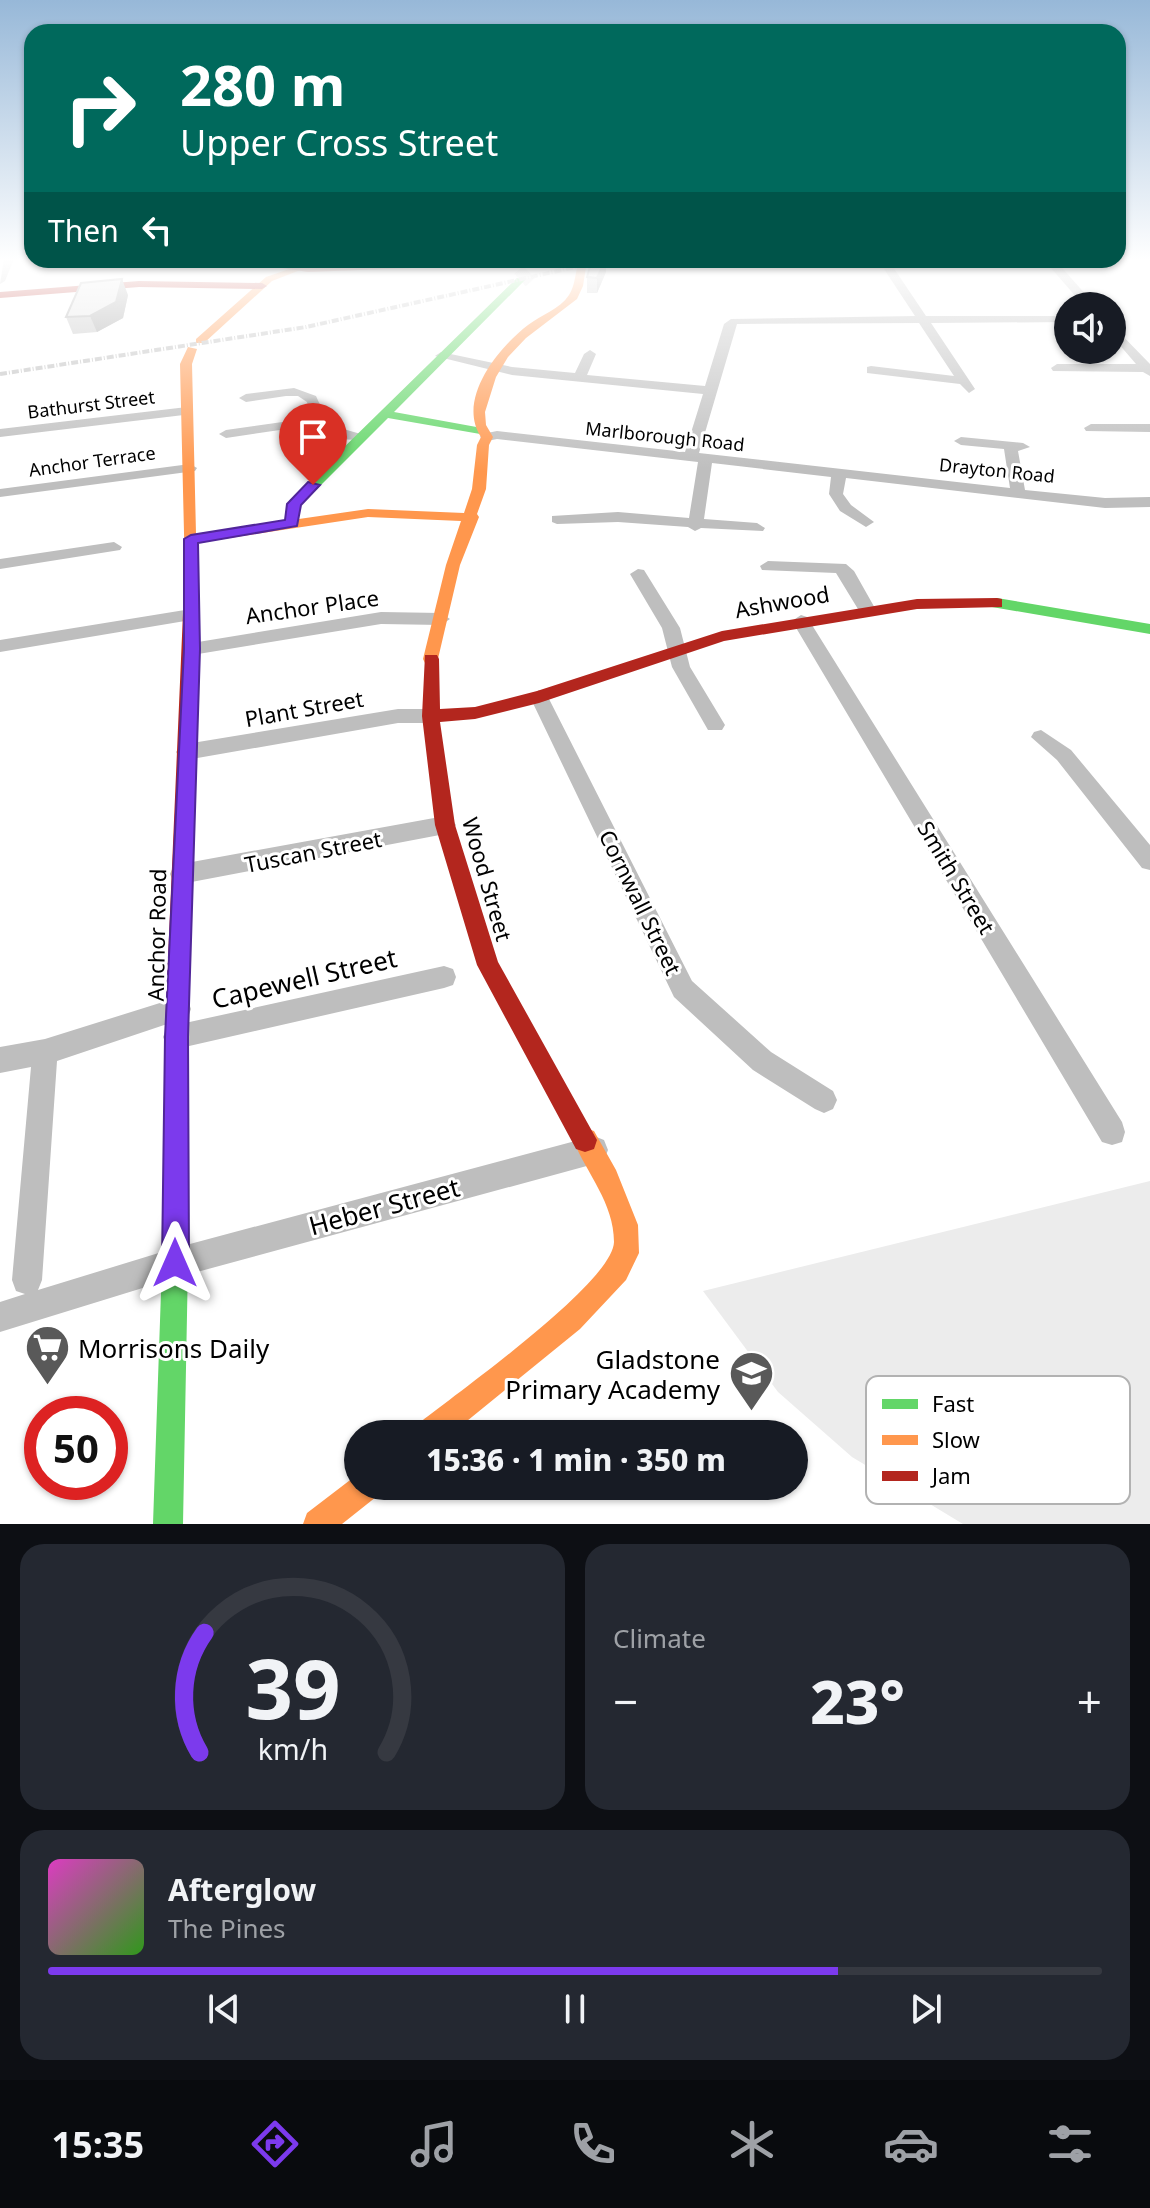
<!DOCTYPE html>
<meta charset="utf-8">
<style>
body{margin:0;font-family:"Noto Sans",sans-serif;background:#242831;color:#f1f3f6;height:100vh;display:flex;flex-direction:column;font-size:30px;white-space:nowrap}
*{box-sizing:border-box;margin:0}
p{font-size:26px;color:#9ea1a6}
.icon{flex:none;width:44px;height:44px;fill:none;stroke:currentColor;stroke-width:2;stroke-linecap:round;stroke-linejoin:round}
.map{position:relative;height:1524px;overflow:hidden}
.side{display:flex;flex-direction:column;gap:20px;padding:20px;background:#0d0f14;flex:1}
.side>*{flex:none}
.banner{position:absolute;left:24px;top:24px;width:1102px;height:244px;border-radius:24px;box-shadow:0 2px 6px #0004;background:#00695c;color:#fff;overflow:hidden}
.tools{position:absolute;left:1054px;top:292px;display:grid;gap:16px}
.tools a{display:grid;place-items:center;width:72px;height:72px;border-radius:50%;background:#171b24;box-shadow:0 2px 6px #0004;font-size:40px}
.speed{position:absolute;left:24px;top:1396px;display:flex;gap:16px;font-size:40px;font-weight:700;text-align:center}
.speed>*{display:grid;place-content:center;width:104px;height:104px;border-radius:50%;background:#171b24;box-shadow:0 2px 6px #0004;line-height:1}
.speed .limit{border:12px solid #d22;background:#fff;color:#111}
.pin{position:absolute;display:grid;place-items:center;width:68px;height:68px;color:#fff;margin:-82px -34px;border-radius:50% 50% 50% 0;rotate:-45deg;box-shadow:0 0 8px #0007}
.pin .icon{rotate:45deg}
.me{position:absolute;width:88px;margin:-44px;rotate:0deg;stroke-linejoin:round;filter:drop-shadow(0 0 6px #0008)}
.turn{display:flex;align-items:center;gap:28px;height:168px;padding:0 24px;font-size:36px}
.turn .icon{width:104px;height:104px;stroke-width:2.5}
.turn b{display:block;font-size:56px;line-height:68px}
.then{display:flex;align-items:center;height:76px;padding:0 24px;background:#0003;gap:16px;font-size:30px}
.big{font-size:60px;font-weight:800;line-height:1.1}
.side .card{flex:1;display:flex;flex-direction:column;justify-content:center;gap:12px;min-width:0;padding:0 28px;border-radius:24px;background:#242831}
.side .dial{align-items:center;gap:0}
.dial svg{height:208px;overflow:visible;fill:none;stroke:#363941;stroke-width:7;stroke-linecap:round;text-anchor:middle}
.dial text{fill:#f1f3f6;stroke:none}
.song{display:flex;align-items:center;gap:24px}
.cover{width:96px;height:96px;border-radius:12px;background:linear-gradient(135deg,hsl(310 70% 55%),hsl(110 70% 35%))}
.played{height:8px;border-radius:4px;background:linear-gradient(90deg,#7c3aed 75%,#363941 75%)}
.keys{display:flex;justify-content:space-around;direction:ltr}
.heat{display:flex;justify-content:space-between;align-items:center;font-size:44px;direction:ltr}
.side .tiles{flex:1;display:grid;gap:20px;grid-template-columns:1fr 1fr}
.card:last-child{grid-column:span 2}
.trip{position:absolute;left:344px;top:1420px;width:464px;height:80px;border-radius:40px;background:#171b24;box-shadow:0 2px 6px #0004;font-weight:800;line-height:80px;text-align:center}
.dock{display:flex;height:128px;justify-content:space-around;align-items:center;background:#090b0e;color:#9ea1a6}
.dock .icon{width:56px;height:56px}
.dock .on{color:#7c3aed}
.dock b{font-size:36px;color:#f1f3f6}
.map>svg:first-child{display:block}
.green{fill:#ececec}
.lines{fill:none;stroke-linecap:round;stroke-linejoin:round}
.secondary-tunnel{stroke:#d9d9d9;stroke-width:17;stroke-dasharray:17 8;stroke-linecap:butt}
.street{fill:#bebebe;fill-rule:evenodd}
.fast{fill:#63d668;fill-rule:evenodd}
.slow{fill:#ff974d;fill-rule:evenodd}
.jam{fill:#b3261e;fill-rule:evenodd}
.rail{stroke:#bebebe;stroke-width:4;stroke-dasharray:7 2 1 2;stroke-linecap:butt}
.wall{fill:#c0c0c0}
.shaded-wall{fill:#9c9c9c}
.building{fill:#dfdfdf;stroke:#9c9c9c;stroke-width:2}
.route{fill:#7c3aed;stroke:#51269a;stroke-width:2}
.labels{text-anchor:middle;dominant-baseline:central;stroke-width:6;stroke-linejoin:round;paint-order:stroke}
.far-street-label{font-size:18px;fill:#000;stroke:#fff}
.street-label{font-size:22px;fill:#000;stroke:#fff}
.near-street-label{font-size:26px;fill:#000;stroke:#fff}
.near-poi-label{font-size:26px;fill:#000;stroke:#fff;text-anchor:start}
.key{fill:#fff;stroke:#b2b2b2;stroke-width:2}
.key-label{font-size:22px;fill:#000}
</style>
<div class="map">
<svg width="1150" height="1524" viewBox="0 0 1150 1524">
<rect width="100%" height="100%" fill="#fff"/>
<path class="green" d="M1150,1181V1524H963L852,1457L778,1392L703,1291Z"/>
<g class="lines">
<path class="secondary-tunnel" d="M520,280L529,272"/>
<path class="street" d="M4,259H14L5,281L0,284Z
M1044,260H1055L1096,306H1084Z
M887,263L891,264L926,316H1068V322L931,323L975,389L969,393L960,384L867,373V367L871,366L954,376L919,323L737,324L699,453L1010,488L1004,449L961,445L954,441L961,437L1023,443L1030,447L1018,451L1025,490L1105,498L1150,497V507L1105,508L846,478L843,494L851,505L874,522L866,527L840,511L829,494L831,477L712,463L704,519L757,523L765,528L763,531L701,528L695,531L688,527L618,522L557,524L552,522V516L618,512L689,518L698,462L497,439L487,441L480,437L482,434L497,431L685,452L703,394L512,375L435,356L441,352L512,367L575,373L584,354L590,350L596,354L587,375L705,386L724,324L731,319L915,316L882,266Z
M1112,325L1150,364V376L1143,372L1053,371L1051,368L1057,364H1136L1112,336Z
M294,388L316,396L329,425L368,436C355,445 325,437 314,425L226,438L219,434L226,430L311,418L307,402L298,396H286L246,402L239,398L246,394Z
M187,407L192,408V414L0,437V429Z
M1091,424H1150V432L1086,431L1084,428Z
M190,464L197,468L195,471L0,497V489Z
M114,542L122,547L120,550L0,569V559Z
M768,561L846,564L854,571L876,610L867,616L861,614L836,573L762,570L760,566Z
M638,569L644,570L680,628L690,667L725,725L722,730H708L672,667L662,628L630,574Z
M191,609L200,615L197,619L0,652V640Z
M381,612L441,613L450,619L441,625L381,624L192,655L183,649L192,643Z
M801,615L807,617L1122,1122L1125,1132L1122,1142L1112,1145L1102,1142L792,621Z
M539,690L548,697L692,981L771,1052L833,1091L837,1100L833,1109L824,1113L815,1109L753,1070L674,997L530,697Z
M398,709H431L441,716L431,723H398L186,760L179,757L176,752L179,747L186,744Z
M1041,730L1071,750L1150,845V870L1142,868L1057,760L1031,737L1034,732Z
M445,816L452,819L456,825L452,831L445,834L181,884L173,881L170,874L173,867L181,864Z
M444,966L453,969L456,977L453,985L444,988L176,1049L167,1046L163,1037L167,1028L176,1025Z
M179,997L188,1001L191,1009L188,1017L57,1061L42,1280L38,1290L175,1248L594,1136L604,1140L608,1150L604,1160L594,1164L175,1278L0,1332V1302L25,1294L16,1291L12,1280L31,1067L0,1073V1047L45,1039Z"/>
<path class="fast" d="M517,278L525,280L394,412L482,428L486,429V435L388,418L301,505L297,526H287L285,523L289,501Z
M997,598L1150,624V634L992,607V599Z
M176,1017L184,1020L187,1028L188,1263L183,1524H153L162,1263L165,1028L168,1020Z"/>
<path class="slow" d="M976,260H1062L1057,263L887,269L597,267L592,264L597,261L887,263Z
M578,265L586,267L583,286L577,299L526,338L508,357L496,377L485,412L486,425L493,437L489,445L486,489L477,514L479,517L460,565L437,663H425L423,659L446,565L461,521L368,517L197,543L199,613L191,618L186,617L180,364L188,347L197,349L192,364L196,534L368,509L464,513L472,489L477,445L481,437C456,399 499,347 528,325C541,315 560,309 569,295C575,286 575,274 578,265Z
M295,267L303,269L272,281L204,343H196V339L266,277Z
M585,1128L594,1131L616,1170L638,1225L639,1253L626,1280L580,1329L451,1434H413L418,1424C454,1395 613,1283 614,1242C614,1203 587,1174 573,1140L576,1131Z
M358,1474V1486H380L376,1497L342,1524H303L307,1513Z"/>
<path class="jam" d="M230,260L308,266L469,260H566L575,263L570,266L518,264L308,272Z
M139,281L262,283L267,286L262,289L139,287L0,298V292Z
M997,598L1002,599V607L917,609L724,641L539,703L475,719L440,722L455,825L498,962L597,1140L594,1149L585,1152L576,1149L477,965L435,825L422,716L425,655H437L439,659L440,709L475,707L537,691L722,631L917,599Z
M191,608L199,613L187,1028L184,1036L176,1039L168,1036L165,1028L183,613Z"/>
<path class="rail" d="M0,374L306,327L607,260"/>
</g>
<path class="wall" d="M590,260H606V272L597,293H587V277L590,268Z
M128,295L123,318L97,332L73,334L66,317Z"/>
<path class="shaded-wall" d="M605,260H606V272L597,293V278Z
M122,279L128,295L123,318L97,332L90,316Z"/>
<path class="building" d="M591,260H605L597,278L587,277L591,263Z
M122,279L116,302L90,316L66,317L81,283Z"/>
<linearGradient id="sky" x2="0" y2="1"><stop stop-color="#97b8d8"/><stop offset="0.55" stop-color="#fff"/><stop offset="1" stop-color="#fff" stop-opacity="0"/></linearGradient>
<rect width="1150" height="472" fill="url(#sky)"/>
<path class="route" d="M308,482L320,485L301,505L297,526L198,543L200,649L188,1037L189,1263L185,1272L175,1276L166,1272L162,1263L165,1037L184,649V539L191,535L285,520L287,504Z"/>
<defs>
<symbol id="supermarket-pin" viewBox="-11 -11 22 30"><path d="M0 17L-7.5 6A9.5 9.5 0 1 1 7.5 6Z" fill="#595959" stroke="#fff"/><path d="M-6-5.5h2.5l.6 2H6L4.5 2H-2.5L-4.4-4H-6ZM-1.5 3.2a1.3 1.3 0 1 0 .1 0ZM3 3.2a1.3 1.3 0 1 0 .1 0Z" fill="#fff"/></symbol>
<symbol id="school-pin" viewBox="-11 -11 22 30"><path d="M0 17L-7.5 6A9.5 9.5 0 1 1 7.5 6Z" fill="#595959" stroke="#fff"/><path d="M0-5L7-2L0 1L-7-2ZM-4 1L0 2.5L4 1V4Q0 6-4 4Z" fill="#fff"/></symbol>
</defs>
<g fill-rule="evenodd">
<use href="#supermarket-pin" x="22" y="1322" width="51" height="69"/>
<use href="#school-pin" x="726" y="1348" width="51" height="69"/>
</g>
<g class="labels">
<g class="far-street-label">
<text transform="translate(91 404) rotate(-7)">Bathurst Street</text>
<text transform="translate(665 436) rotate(6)">Marlborough Road</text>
<text transform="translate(92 461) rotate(-8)">Anchor Terrace</text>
<text transform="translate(997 470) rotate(6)">Drayton Road</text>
</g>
<g class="street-label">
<text transform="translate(782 601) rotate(-10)">Ashwood</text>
<text transform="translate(312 606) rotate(-8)">Anchor Place</text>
<text transform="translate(304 708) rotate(-10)">Plant Street</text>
<text transform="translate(313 851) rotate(-11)">Tuscan Street</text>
<text transform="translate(957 877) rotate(59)">Smith Street</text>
<text transform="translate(488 879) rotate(74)">Wood Street</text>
<text transform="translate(641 902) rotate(64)">Cornwall Street</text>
<text transform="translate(156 935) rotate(-89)">Anchor Road</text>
</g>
<g class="near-street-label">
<text transform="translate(304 978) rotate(-13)">Capewell Street</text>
<text transform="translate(384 1206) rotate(-15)">Heber Street</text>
</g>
<g class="near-poi-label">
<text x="78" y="1348">Morrisons Daily</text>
<text x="720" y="1359" text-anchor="end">Gladstone<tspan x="720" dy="30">Primary Academy</tspan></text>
</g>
</g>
<rect x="866" y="1376" width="264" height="128" rx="12" class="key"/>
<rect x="882" y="1399" width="36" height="10" fill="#63d668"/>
<rect x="882" y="1435" width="36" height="10" fill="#ff974d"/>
<rect x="882" y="1471" width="36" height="10" fill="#b3261e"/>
<g class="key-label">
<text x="932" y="1412">Fast</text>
<text x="932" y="1448">Slow</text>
<text x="932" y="1484">Jam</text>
</g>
</svg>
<div class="tools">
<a><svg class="icon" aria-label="sound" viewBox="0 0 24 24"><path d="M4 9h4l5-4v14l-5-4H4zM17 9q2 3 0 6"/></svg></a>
</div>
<div class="speed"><div class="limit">50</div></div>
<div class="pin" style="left:313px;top:485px;background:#d93025"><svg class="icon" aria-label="arrive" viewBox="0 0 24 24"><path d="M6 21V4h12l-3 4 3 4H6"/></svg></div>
<svg class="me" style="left:175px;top:1263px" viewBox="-20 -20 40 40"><path d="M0-17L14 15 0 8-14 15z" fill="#7c3aed" stroke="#fff" stroke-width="4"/></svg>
<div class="trip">15:36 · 1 min · 350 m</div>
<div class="banner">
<div class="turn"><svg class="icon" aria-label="right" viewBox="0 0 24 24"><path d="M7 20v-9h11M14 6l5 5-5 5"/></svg><div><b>280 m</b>Upper Cross Street</div></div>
<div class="then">Then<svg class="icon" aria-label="left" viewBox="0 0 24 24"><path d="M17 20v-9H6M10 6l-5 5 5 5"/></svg></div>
</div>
</div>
<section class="side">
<div class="tiles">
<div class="card dial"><svg viewBox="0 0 100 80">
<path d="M14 69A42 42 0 1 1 86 69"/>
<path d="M14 69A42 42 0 0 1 16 23" stroke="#7c3aed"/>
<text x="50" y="56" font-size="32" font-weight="700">39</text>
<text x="50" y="72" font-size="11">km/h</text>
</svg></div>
<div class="card"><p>Climate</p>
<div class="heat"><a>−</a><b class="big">23°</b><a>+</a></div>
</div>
<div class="card">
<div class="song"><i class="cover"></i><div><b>Afterglow</b><p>The Pines</p></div></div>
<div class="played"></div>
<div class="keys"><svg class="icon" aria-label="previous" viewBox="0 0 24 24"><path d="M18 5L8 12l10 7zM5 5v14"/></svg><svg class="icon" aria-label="pause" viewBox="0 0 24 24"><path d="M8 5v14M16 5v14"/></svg><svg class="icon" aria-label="next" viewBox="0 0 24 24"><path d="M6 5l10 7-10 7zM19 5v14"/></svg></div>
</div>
</div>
</section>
<nav class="dock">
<b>15:35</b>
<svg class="icon on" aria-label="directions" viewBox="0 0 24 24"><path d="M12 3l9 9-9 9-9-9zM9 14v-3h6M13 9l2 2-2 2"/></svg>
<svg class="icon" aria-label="music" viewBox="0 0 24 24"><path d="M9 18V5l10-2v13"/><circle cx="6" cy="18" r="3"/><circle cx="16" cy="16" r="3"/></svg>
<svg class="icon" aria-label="phone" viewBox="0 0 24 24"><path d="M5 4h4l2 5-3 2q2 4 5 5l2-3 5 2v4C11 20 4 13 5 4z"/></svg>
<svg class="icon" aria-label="climate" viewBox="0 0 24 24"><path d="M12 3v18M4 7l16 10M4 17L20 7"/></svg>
<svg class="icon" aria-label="car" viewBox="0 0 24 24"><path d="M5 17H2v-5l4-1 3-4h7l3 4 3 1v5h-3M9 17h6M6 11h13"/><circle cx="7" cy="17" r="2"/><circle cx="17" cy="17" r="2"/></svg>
<svg class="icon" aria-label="filters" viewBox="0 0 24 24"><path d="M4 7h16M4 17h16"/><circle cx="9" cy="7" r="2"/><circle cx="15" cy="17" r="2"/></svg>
</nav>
